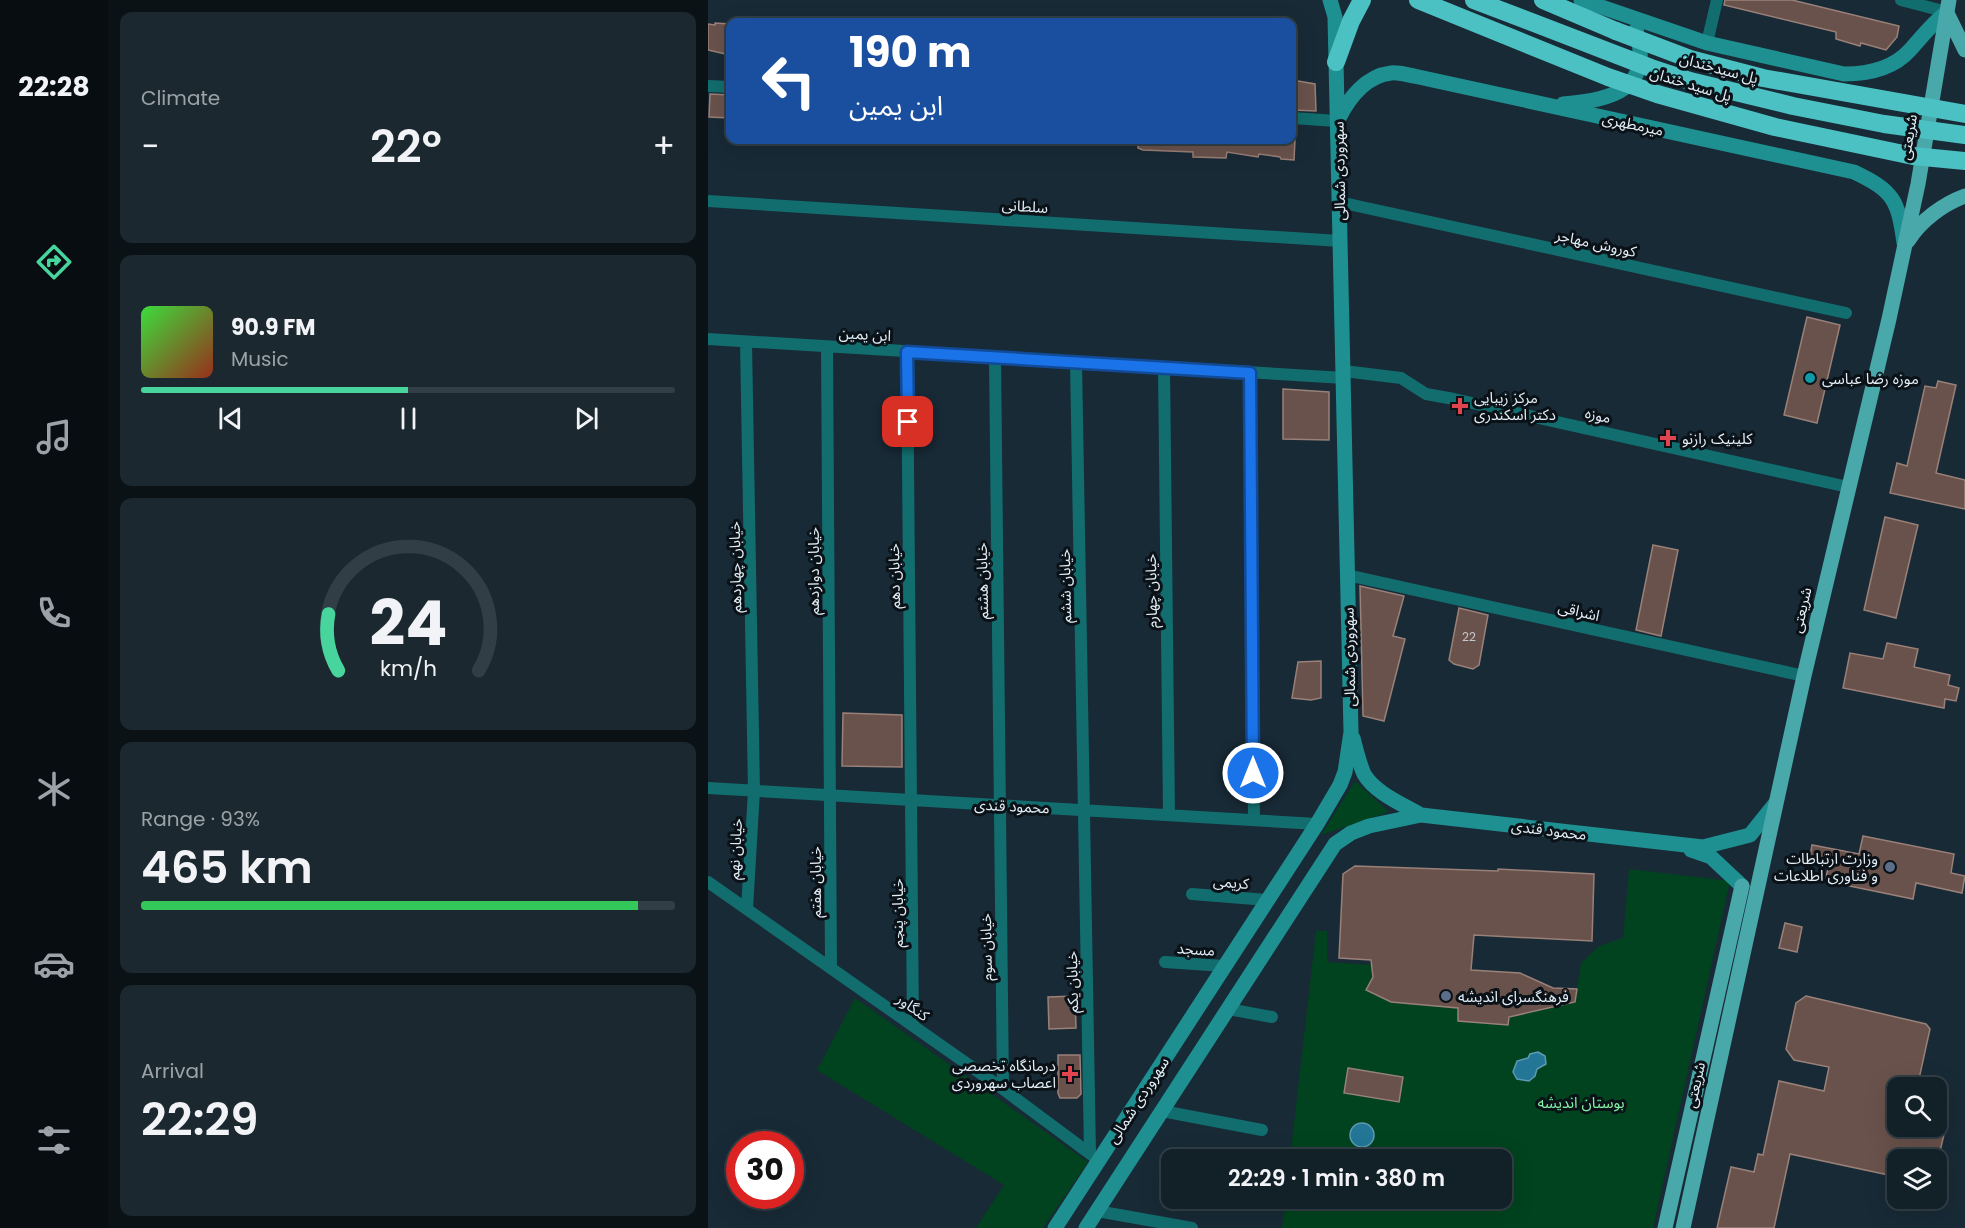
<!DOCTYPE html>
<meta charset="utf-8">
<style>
body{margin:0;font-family:Poppins,"Noto Sans Arabic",sans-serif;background:#1b2830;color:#f1f3f6;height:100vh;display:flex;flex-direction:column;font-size:22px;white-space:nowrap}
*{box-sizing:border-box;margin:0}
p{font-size:20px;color:#9ca3a8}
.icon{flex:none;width:33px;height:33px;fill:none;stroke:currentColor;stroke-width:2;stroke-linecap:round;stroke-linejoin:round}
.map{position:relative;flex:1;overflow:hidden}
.sheet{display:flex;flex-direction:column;gap:12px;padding:12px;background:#0a1216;width:600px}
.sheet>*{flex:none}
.top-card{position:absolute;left:18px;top:18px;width:570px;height:126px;border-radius:12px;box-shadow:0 6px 24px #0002,0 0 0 2px #313e45;background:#1a4fa0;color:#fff;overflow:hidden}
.fabs{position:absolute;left:1179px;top:1077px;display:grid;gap:12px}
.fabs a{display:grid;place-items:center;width:60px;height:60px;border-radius:12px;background:#122028;box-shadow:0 6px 24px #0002,0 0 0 2px #313e45;font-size:30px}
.speed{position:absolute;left:18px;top:1131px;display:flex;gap:12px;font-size:30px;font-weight:700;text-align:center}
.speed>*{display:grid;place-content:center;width:78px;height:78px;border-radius:50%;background:#122028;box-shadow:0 6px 24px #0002,0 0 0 2px #313e45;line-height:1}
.speed .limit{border:9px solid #d22;background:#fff;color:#111}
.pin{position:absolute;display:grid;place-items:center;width:51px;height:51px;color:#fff;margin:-26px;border-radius:12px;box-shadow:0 3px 9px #0006}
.me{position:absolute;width:66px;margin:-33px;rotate:0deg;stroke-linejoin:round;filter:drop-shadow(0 0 4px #0008)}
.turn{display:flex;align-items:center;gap:21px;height:126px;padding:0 24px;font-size:27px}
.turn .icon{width:78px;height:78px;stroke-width:2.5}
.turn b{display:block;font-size:42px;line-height:51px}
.big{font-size:45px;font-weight:600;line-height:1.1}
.sheet .card{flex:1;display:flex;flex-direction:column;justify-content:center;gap:9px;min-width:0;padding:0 21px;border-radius:12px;background:#1b2830}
.sheet .dial{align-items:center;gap:0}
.dial svg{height:156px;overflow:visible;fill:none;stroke:#313e45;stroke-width:7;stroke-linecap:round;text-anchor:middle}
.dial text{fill:#f1f3f6;stroke:none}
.song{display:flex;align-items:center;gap:18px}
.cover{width:72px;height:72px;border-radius:9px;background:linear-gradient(135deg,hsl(120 70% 55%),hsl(10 70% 35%))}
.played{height:6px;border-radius:3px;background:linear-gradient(90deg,#47d49d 50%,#313e45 50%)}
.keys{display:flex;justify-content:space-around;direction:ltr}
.heat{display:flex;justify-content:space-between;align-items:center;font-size:33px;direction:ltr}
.charge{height:9px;border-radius:4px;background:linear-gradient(90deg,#34c759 93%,#313e45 0)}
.trip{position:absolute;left:453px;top:1149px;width:351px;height:60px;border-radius:12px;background:#122028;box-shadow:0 6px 24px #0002,0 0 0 2px #313e45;font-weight:600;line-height:60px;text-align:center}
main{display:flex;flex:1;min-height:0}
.tab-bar{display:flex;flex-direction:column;width:108px;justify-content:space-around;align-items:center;background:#070d10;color:#9ca3a8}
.tab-bar .icon{width:42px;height:42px}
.tab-bar .active{color:#47d49d}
.tab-bar b{font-size:27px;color:#f1f3f6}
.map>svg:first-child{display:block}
.green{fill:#00431e}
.water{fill:#237696;stroke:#5d9ab3;stroke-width:1.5}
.building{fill:#69524b;stroke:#998078;stroke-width:1.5}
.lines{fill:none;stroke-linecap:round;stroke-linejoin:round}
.street{stroke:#126d6e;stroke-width:12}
.secondary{stroke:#1e9091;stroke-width:15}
.primary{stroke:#49a8a9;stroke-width:15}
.highway{stroke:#4bc1c3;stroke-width:18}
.highway-bridge{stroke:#4bc1c3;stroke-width:18}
.route-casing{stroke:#114b97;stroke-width:15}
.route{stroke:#1a73e8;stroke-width:10}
.culture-dot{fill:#0f9aa8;stroke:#0a1117;stroke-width:2}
.health-dot{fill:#e0444e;stroke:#0a1117;stroke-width:2}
.service-dot{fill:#5c6f8a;stroke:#0a1117;stroke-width:2}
.labels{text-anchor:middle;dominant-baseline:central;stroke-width:6;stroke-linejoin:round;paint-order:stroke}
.number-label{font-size:12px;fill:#c4c7cc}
.street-label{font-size:15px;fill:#e3eef7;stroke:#0a1117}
.poi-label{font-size:15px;fill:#e3eef7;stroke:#0a1117;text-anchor:start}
.park-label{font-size:15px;fill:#85f0a5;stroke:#0a1117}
</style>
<main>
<nav class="tab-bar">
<b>22:28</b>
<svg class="icon active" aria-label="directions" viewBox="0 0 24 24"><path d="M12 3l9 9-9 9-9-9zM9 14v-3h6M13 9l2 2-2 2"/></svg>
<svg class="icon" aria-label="music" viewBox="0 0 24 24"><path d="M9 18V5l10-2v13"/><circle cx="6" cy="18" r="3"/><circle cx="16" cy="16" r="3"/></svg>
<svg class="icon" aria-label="phone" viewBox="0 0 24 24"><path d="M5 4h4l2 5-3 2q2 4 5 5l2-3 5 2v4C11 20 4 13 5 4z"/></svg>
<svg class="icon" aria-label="climate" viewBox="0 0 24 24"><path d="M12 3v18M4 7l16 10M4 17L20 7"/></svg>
<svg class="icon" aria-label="car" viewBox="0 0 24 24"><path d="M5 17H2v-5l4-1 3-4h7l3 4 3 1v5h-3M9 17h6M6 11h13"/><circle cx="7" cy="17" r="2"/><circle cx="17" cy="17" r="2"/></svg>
<svg class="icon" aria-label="filters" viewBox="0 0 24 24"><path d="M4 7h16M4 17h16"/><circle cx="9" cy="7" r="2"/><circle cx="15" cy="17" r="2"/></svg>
</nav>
<section class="sheet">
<div class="card"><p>Climate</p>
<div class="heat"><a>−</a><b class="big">22°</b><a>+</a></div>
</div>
<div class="card">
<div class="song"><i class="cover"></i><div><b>90.9 FM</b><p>Music</p></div></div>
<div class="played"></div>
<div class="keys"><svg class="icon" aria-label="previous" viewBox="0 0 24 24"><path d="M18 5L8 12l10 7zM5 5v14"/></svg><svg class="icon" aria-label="pause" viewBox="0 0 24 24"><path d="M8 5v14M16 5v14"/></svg><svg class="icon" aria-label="next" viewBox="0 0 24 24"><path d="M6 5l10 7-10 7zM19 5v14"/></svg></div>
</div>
<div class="card dial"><svg viewBox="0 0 100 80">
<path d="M14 69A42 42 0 1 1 86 69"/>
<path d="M14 69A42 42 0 0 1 9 40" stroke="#47d49d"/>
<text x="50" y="56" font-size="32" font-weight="700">24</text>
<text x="50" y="72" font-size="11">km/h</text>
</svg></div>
<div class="card"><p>Range · 93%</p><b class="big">465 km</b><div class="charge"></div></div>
<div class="card"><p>Arrival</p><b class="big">22:29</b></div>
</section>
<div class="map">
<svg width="1257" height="1228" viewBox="0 0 1257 1228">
<rect width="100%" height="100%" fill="#182a36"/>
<path class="green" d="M647,781L681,812L613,835Z
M921,869L1022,881L945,1228H574L578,1199L794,1198V1160L582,1159L608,931H619V962L663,965L665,977L658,990L683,1002L750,1008V1021L800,1024L801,1017L867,1002L873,963L891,946L915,938Z
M147,998L380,1162L335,1228H268L296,1185L109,1070Z"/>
<path class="water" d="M830,1052L837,1056L838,1064L829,1069L827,1076L821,1081L809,1079L805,1072L809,1061L820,1058L822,1054Z
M642 1135a12 12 0 1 1 24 0a12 12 0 1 1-24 0Z"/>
<path class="building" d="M1017,0H1084L1191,26L1189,37L1178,50L1153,43L1152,46L1128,39V32L1016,5Z
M7,23L22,24V55L0,50V24L7,25Z
M590,81L607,84L608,111L584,110V82Z
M2,94L22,95V118L1,117Z
M430,140H587L586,160L573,159L572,157L551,154L550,157L519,152L518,158L485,157V152L435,150L430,148Z
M1099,317L1132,325L1109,423L1076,415Z
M1230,381L1248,385L1228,473L1257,480V509L1182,493L1189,463L1199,466L1217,386L1228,388Z
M575,389L621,392V440L575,439Z
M1177,517L1210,525L1188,618L1156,610Z
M945,545L970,550L953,636L928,630Z
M652,586L696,596L685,636L697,639L676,721L655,716Z
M751,608L780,615L771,665L765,669L746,664L741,660Z
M1179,643L1210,649L1206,667L1242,675L1240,685L1251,688L1248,701L1237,699L1236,708L1135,688L1142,653L1175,659Z
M613,661V698L603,700L584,698L590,662Z
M135,713L194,715V767L134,766Z
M1155,836L1246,854L1243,873L1257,876L1254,893L1208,883L1205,899L1117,881L1122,861L1102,857L1104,845L1151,854Z
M647,866L790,871V869L886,874L884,941L766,935L763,970L812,973L845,988L869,989L867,1002L801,1017L800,1025L750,1021V1008L683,1002L658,990L665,977L663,960L631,958L635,874Z
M1077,923L1094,927L1089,952L1071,948Z
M367,996L368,1028L341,1029L340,997Z
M1098,996L1218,1024L1222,1029L1209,1088H1190V1126H1238L1230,1160H1190V1177L1082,1154L1066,1228H1009L1023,1167L1046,1172L1050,1154L1055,1155L1071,1081L1116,1091L1121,1067L1086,1060L1078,1049L1088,1003Z
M350,1055H372L373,1094L369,1098H352L350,1093Z
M640,1068L695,1077L691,1102L636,1093Z"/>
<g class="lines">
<path class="street" d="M1193,0L1239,12
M999,43L1009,0
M0,86L22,87
M584,118L629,121
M0,201L632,241
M631,202L1138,313
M0,339L636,378
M38,342L46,791L39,909
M119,347L123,968
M199,352L205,1026
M287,357L295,1089
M368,362L382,1153
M456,367L461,815
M636,371L693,378L718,394L746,399L1140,487
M542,373L546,820
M639,575L1096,676
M0,788L609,824
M0,882L295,1089L385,1156
M484,894L559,900
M457,962L516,966
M520,1009L564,1017
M454,1111L554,1130
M389,1211L484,1228"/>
<path class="secondary" d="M873,0L999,43L1136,74C1160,74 1185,69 1202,50C1214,37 1224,23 1239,12
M855,104C904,100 946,90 928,30
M631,118C641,98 658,76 683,73C690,72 699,75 706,76L1146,172C1186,191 1190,200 1196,243
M645,738C648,749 651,763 656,774C667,793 694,804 713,815
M983,850L1003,857L1034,886
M347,1228L609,824L632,785L637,772L643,732L627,17L622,0
M378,1228L627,844L643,833L661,826L713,815L995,847L1042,835L1067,804"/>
<path class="primary" d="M1239,13L1257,50
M1200,241C1212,221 1235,204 1257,196
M957,1228L1034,886
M975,1228L1096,676L1181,319L1210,184L1241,0"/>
<path class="highway" d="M835,0L908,31
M628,62L643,21L654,0"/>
<path class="highway-bridge" d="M710,0L900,77L949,94L1067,127L1205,156L1257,161
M766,0L943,68L982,81L1085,106L1176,124L1257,135
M908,31L982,59L1055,78L1257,114"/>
</g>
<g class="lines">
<defs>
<path id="route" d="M200,422L199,352L542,373L545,773"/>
</defs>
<use href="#route" class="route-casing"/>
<use href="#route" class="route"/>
</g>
<circle class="culture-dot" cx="1102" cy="378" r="6"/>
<g class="health-dot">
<path d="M749 397h6v6h6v6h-6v6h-6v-6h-6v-6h6z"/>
<path d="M957 429h6v6h6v6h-6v6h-6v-6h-6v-6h6z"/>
<path d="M359 1065h6v6h6v6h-6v6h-6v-6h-6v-6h6z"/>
</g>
<g class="service-dot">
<circle cx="1182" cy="867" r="6"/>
<circle cx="738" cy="996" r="6"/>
</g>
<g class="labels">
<g class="number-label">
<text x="761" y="636">22</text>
</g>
<g class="street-label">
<text transform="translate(1011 68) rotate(15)">پل سیدخندان</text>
<text transform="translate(983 84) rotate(17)">پل سید خندان</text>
<text transform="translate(925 124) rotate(12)">میرمطهری</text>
<text transform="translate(1200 137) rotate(-81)">شریعتی</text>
<text transform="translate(631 171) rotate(-91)">سهروردی شمالی</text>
<text transform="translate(317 206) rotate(4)">سلطانی</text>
<text transform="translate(888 243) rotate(12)">کوروش مهاجر</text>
<text transform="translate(157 334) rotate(3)">ابن یمین</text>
<text transform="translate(890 415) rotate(13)">موزه</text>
<text transform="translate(27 567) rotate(-91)">خیابان چهاردهم</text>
<text transform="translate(105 571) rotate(-90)">خیابان دوازدهم</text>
<text transform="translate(186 576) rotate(-91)">خیابان دهم</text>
<text transform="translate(274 581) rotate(-91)">خیابان هشتم</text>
<text transform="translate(357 586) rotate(-91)">خیابان ششم</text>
<text transform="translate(443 591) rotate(-91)">خیابان چهارم</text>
<text transform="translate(1093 610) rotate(-77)">شریعتی</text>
<text transform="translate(871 611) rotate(13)">اشراقی</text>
<text transform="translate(641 657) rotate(-91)">سهروردی شمالی</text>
<text transform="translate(304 806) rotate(3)">محمود قندی</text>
<text transform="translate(841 830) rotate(7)">محمود قندی</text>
<text transform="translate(27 849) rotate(-87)">خیابان نهم</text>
<text transform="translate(107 882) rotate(-90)">خیابان هفتم</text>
<text transform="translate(523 882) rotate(5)">کریمی</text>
<text transform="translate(189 913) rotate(-90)">خیابان پنجم</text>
<text transform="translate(278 947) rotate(-91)">خیابان سوم</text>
<text transform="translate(488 949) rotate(4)">مسجد</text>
<text transform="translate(364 982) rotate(-91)">خیابان یکم</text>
<text transform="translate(205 1007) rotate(35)">کنگاور</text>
<text transform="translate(987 1085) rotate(-78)">شریعتی</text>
<text transform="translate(430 1100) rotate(-57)">سهروردی شمالی</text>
</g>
<g class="poi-label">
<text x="1114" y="378">موزه رضا عباسی</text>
<text x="766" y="397">مرکز زیبایی<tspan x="766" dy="17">دکتر اسکندری</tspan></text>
<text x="974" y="438">کلینیک رازنو</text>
<text x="1170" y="858" text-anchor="end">وزارت ارتباطات<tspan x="1170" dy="17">و فناوری اطلاعات</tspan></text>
<text x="750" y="996">فرهنگسرای اندیشه</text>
<text x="348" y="1065" text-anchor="end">درمانگاه تخصصی<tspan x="348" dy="17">اعصاب سهروردی</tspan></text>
</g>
<g class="park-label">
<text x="873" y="1102">بوستان اندیشه</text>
</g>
</g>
</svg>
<div class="fabs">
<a><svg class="icon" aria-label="search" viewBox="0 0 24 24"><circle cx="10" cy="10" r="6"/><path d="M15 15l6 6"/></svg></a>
<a><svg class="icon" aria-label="layers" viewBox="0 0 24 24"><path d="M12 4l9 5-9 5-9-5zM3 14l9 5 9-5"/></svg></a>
</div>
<div class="speed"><div class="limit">30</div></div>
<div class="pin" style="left:200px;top:422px;background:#d93025"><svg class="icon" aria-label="arrive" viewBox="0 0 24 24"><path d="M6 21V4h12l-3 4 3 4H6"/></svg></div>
<svg class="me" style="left:545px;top:773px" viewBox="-20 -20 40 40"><circle r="17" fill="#1a73e8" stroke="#fff" stroke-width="3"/><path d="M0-11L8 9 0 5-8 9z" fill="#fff"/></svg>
<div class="trip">22:29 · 1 min · 380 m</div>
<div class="top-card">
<div class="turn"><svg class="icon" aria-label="left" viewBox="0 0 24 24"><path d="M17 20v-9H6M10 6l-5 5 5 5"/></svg><div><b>190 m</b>ابن یمین</div></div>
</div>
</div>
</main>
